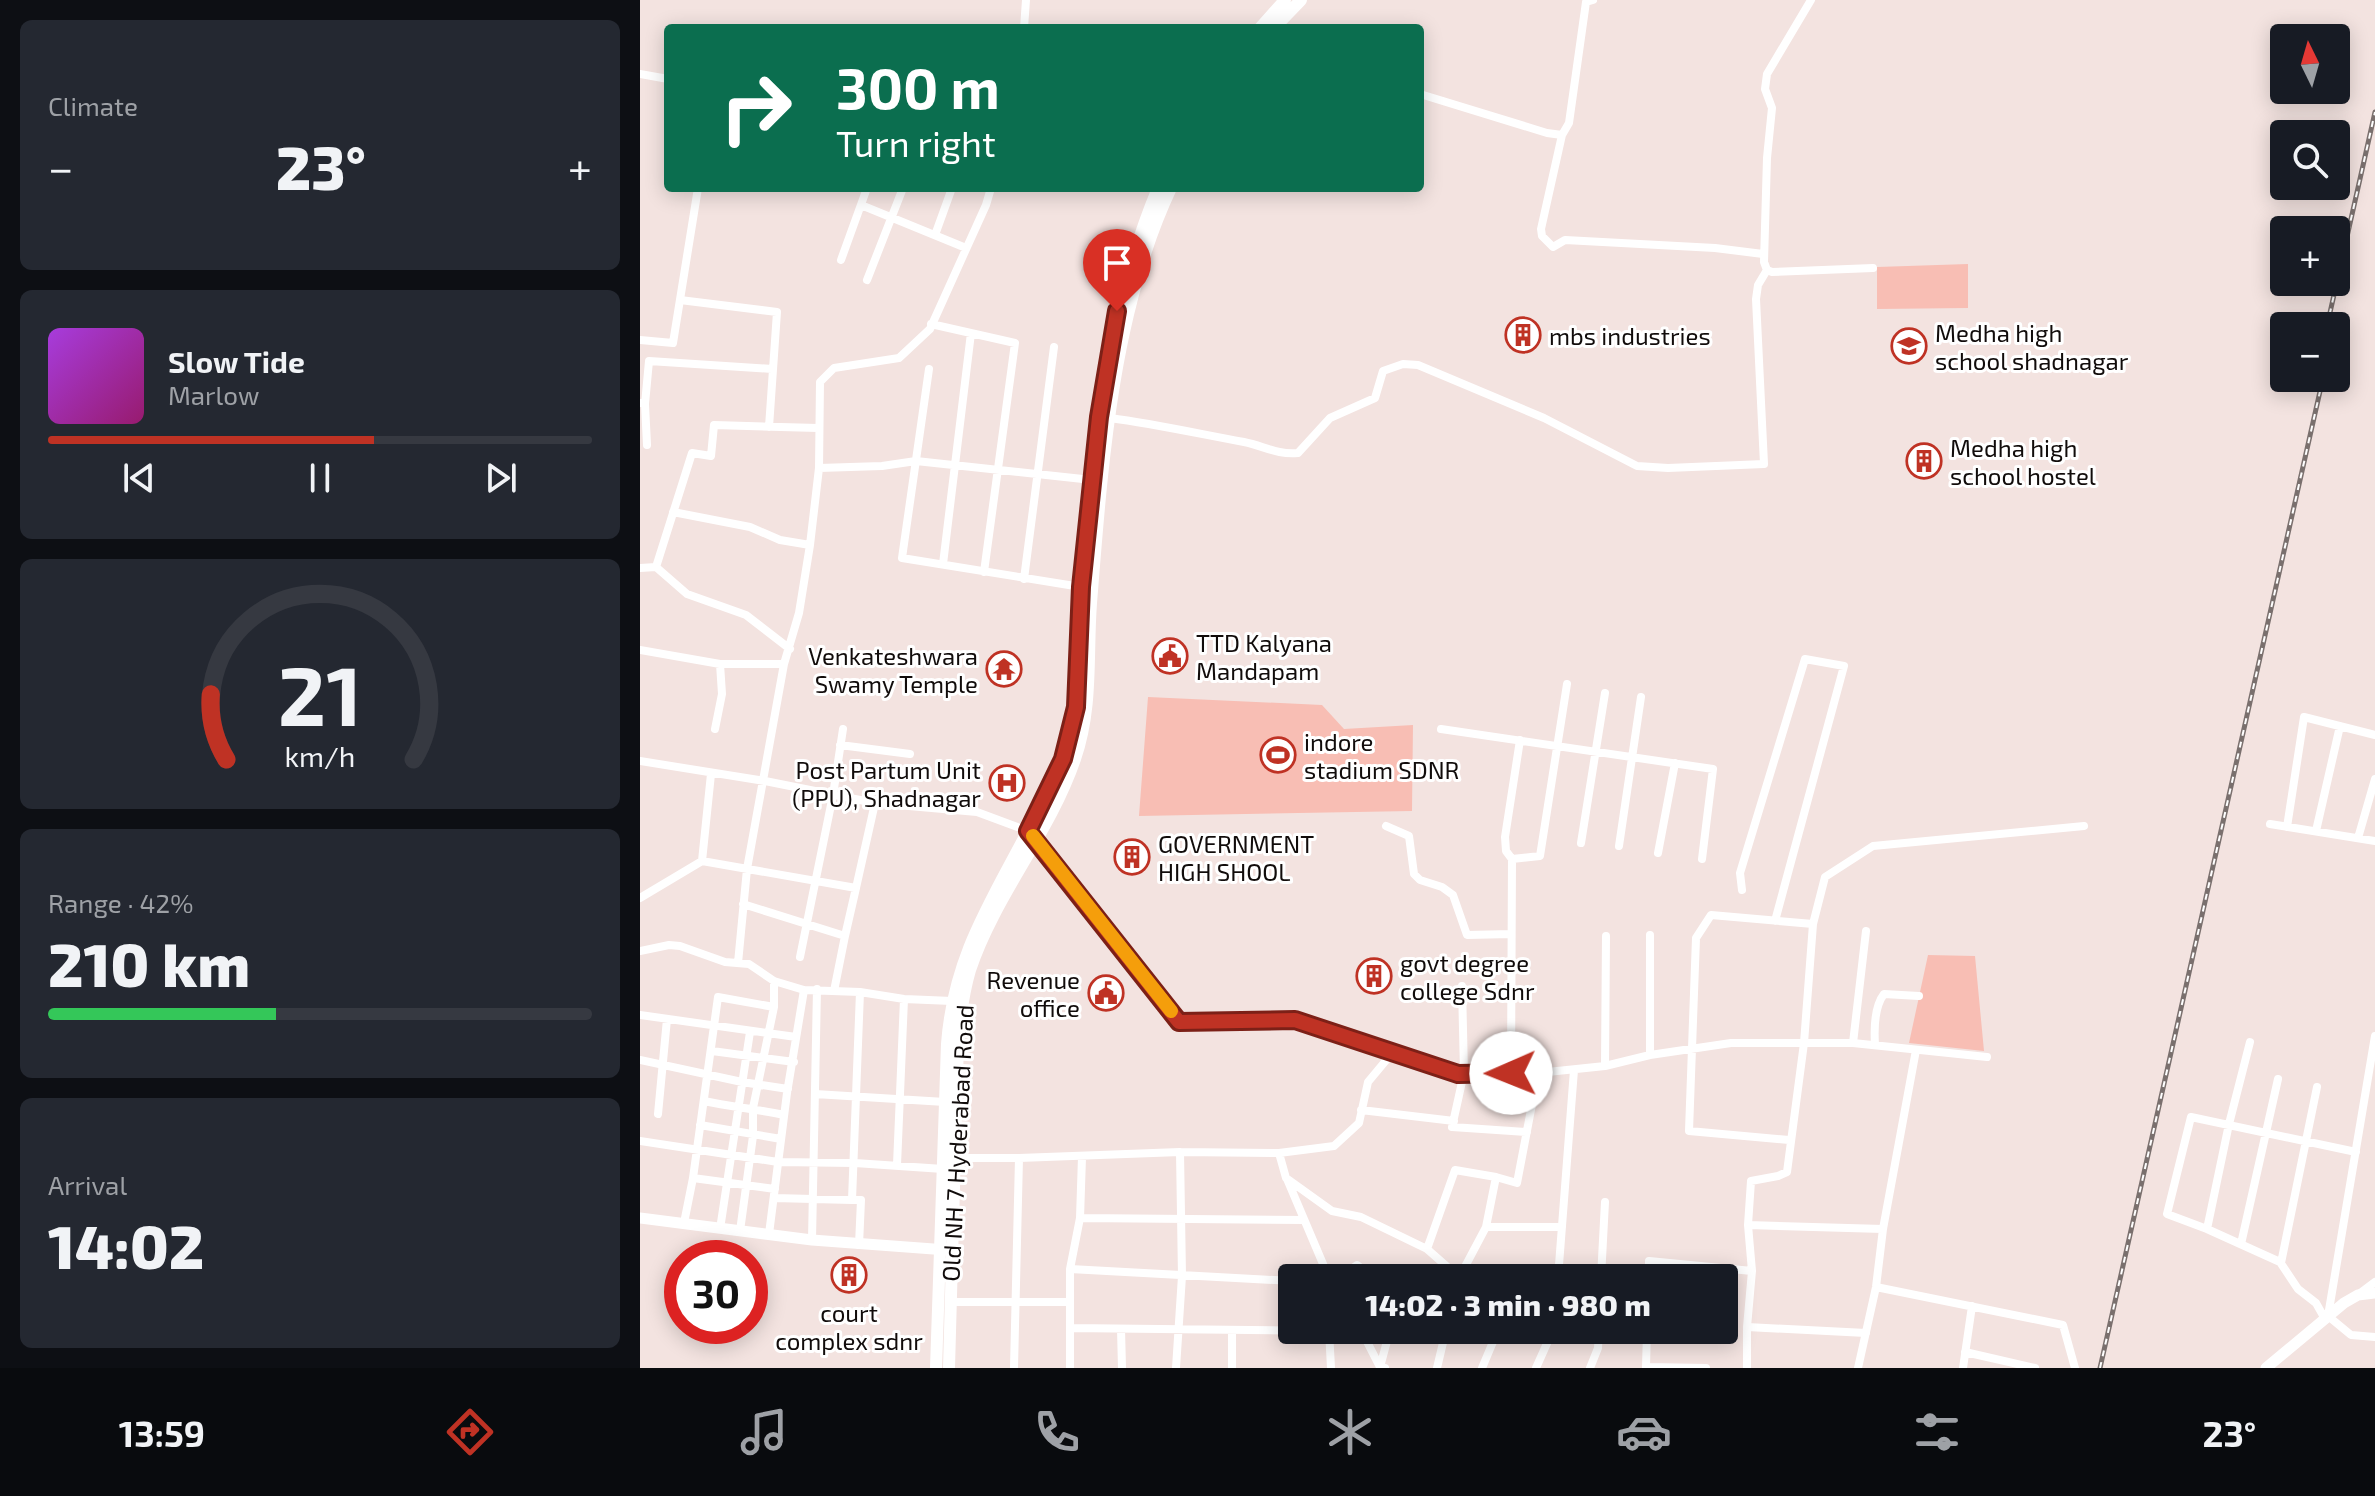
<!DOCTYPE html>
<meta charset="utf-8">
<style>
body{margin:0;font-family:"Exo 2",sans-serif;background:#242831;color:#f1f3f6;height:100vh;display:flex;flex-direction:column;font-size:30px;white-space:nowrap}
*{box-sizing:border-box;margin:0}
p{font-size:26px;color:#9ea1a6}
.icon{flex:none;width:44px;height:44px;fill:none;stroke:currentColor;stroke-width:2;stroke-linecap:round;stroke-linejoin:round}
.map{position:relative;flex:1;overflow:hidden}
.details{display:flex;flex-direction:column;gap:20px;padding:20px;background:#0d0f14;width:640px}
.details>*{flex:none}
.banner{position:absolute;left:24px;top:24px;width:760px;height:168px;border-radius:8px;box-shadow:0 4px 20px #0003;background:#0b6e4f;color:#fff;overflow:hidden}
.needle{width:52px;rotate:355deg}
.buttons{position:absolute;left:1630px;top:24px;display:grid;gap:16px}
.buttons a{display:grid;place-items:center;width:80px;height:80px;border-radius:8px;background:#171b24;box-shadow:0 4px 20px #0003;font-size:40px}
.speed{position:absolute;left:24px;top:1240px;display:flex;gap:16px;font-size:40px;font-weight:700;text-align:center}
.speed>*{display:grid;place-content:center;width:104px;height:104px;border-radius:50%;background:#171b24;box-shadow:0 4px 20px #0003;line-height:1}
.speed .limit{border:12px solid #d22;background:#fff;color:#111}
.pin{position:absolute;display:grid;place-items:center;width:68px;height:68px;color:#fff;margin:-82px -34px;border-radius:50% 50% 50% 0;rotate:-45deg;box-shadow:0 0 8px #0007}
.pin .icon{rotate:45deg}
.me{position:absolute;width:88px;margin:-44px;rotate:269deg;stroke-linejoin:round;filter:drop-shadow(0 0 6px #0008)}
.turn{display:flex;align-items:center;gap:28px;height:168px;padding:0 40px;font-size:36px}
.turn .icon{width:104px;height:104px;stroke-width:2.5}
.turn b{display:block;font-size:56px;line-height:68px}
.big{font-size:60px;font-weight:800;line-height:1.1}
.details .card{flex:1;display:flex;flex-direction:column;justify-content:center;gap:12px;min-width:0;padding:0 28px;border-radius:12px;background:#242831}
.details .dial{align-items:center;gap:0}
.dial svg{height:208px;overflow:visible;fill:none;stroke:#363941;stroke-width:7;stroke-linecap:round;text-anchor:middle}
.dial text{fill:#f1f3f6;stroke:none}
.song{display:flex;align-items:center;gap:24px}
.cover{width:96px;height:96px;border-radius:12px;background:linear-gradient(135deg,hsl(280 70% 55%),hsl(320 70% 35%))}
.played{height:8px;border-radius:4px;background:linear-gradient(90deg,#bf3224 60%,#363941 60%)}
.keys{display:flex;justify-content:space-around;direction:ltr}
.heat{display:flex;justify-content:space-between;align-items:center;font-size:44px;direction:ltr}
.charge{height:12px;border-radius:6px;background:linear-gradient(90deg,#34c759 42%,#363941 0)}
.trip{position:absolute;left:638px;top:1264px;width:460px;height:80px;border-radius:8px;background:#171b24;box-shadow:0 4px 20px #0003;font-weight:800;line-height:80px;text-align:center}
.tab-bar{display:flex;height:128px;justify-content:space-around;align-items:center;background:#090b0e;color:#9ea1a6}
.tab-bar .icon{width:56px;height:56px}
.tab-bar .active{color:#bf3224}
.tab-bar b{font-size:36px;color:#f1f3f6}
main{display:flex;flex:1;min-height:0}
.map>svg:first-child{display:block}
.green{fill:#f8beb4}
.lines{fill:none;stroke-linecap:round;stroke-linejoin:round}
.street{stroke:#fff;stroke-width:8}
.secondary{stroke:#fff;stroke-width:11}
.primary{stroke:#fff;stroke-width:12}
.rail-casing{stroke:#7a706e;stroke-width:5}
.rail{stroke:#fff;stroke-width:2;stroke-dasharray:6;stroke-linecap:butt}
.route-casing{stroke:#7c2017;stroke-width:20}
.route{stroke:#bf3224;stroke-width:14}
.slow{stroke:#f59e0b;stroke-width:14}
.labels{text-anchor:middle;dominant-baseline:central;stroke-width:6;stroke-linejoin:round;paint-order:stroke}
.poi-label{font-size:24px;fill:#110c0b;stroke:#fff;text-anchor:start}
.street-label{font-size:24px;fill:#110c0b;stroke:#fff}
</style>
<main>
<section class="details">
<div class="card"><p>Climate</p>
<div class="heat"><a>−</a><b class="big">23°</b><a>+</a></div>
</div>
<div class="card">
<div class="song"><i class="cover"></i><div><b>Slow Tide</b><p>Marlow</p></div></div>
<div class="played"></div>
<div class="keys"><svg class="icon" aria-label="previous" viewBox="0 0 24 24"><path d="M18 5L8 12l10 7zM5 5v14"/></svg><svg class="icon" aria-label="pause" viewBox="0 0 24 24"><path d="M8 5v14M16 5v14"/></svg><svg class="icon" aria-label="next" viewBox="0 0 24 24"><path d="M6 5l10 7-10 7zM19 5v14"/></svg></div>
</div>
<div class="card dial"><svg viewBox="0 0 100 80">
<path d="M14 69A42 42 0 1 1 86 69"/>
<path d="M14 69A42 42 0 0 1 8 44" stroke="#bf3224"/>
<text x="50" y="56" font-size="32" font-weight="700">21</text>
<text x="50" y="72" font-size="11">km/h</text>
</svg></div>
<div class="card"><p>Range · 42%</p><b class="big">210 km</b><div class="charge"></div></div>
<div class="card"><p>Arrival</p><b class="big">14:02</b></div>
</section>
<div class="map">
<svg width="1735" height="1368" viewBox="0 0 1735 1368">
<rect width="100%" height="100%" fill="#f3e3e0"/>
<path class="green" d="M1328,264V308L1237,309V267Z
M508,697L682,705L704,729L773,725L772,811L499,816Z
M1288,955L1335,956L1344,1051L1269,1043Z"/>
<g class="lines">
<path class="street" d="M1171,0L1127,74L1125,89L1132,108L1127,158L1124,262L1127,270L1132,272L1233,268
M384,28L386,0
M0,74L28,79
M780,94L907,133L922,135L929,123L946,2L953,0
M922,135L901,229L902,236L913,247L925,240L1075,248L1123,254
M221,205L326,248
M295,235L312,188
M201,260L227,188
M227,280L263,188
M40,300L137,312L129,427
M291,324L375,343L344,572
M0,340L33,343L58,188
M289,369L262,558L441,587
M1,403L5,404L7,445
M5,404L9,361L132,369
M470,418C515,424 560,434 604,442C624,446 637,455 658,453L690,418L735,398L743,371L763,364L778,365L904,418L997,466L1028,468L1124,464L1116,299L1118,285L1127,270
M179,468L242,466L276,461L452,480
M33,512L110,527L140,540L170,545
M303,564L331,333
M16,567L47,594L106,615L150,649
M0,568L16,567L52,453L71,456L74,425L178,428
M384,579L414,347
M0,650L80,664H144
M75,729L82,694L80,664
M801,729L1073,769L1062,859
M200,745L270,754
M0,761L125,781L235,803L337,812L388,831L539,1022L655,1020L818,1074L898,1073L965,1066L1010,1055L1091,1043H1213L1347,1057
M71,774L62,861L216,888L235,803
M1630,824L1735,841
M746,826L769,836L774,874L780,880L802,887L813,895L827,935L871,934
M1647,827L1664,717L1735,735
M1676,831L1700,726
M1718,838L1735,779
M941,843L965,693
M979,846L1001,697
M1018,853L1035,763
M872,859L900,856L927,684
M1102,890L1100,873L1165,659L1204,666L1135,921
M0,898L62,861
M103,904L205,936L216,888
M0,951L29,945L40,946L85,962L109,964L134,981L164,990L220,992L264,999L312,1001
M160,957L193,795L203,729
M98,963L107,869L144,664L159,613L170,545L179,468L180,382L194,368L259,358L290,329L346,205L351,188
M822,986L824,1073L812,1127L887,1132
M194,991L205,936
M0,1015L156,1037
M1735,1036L1688,1316L1711,1335L1735,1337
M1610,1042L1589,1124L1567,1229L1640,1262L1658,1289L1676,1303L1685,1319
M1213,1043L1226,931
M1235,1045C1234,1029 1234,1007 1244,994L1279,996
M72,1051L154,1062
M753,1052L728,1082L719,1123L694,1146L639,1153L646,1178L692,1211L721,1217L787,1249L820,1278
M1010,1055V935
M0,1060L102,1082L148,1089
M965,1066L966,936
M871,1073L872,859L866,851L865,837L880,740
M175,1094L305,1102
M64,1101C91,1107 117,1109 144,1115
M721,1110L814,1121
M18,1114L27,1019
M60,1125L141,1139
M1149,1140L1049,1131L1056,938L1071,915L1173,924L1185,877L1233,846L1444,826
M0,1141L138,1162L215,1163L303,1169
M315,1158H379L374,1368
M379,1158L540,1152L639,1153
M257,1165L264,999
M53,1178L135,1189
M647,1179L689,1278
M134,1198L212,1200
M440,1218L664,1220
M44,1223L53,1178L78,997L134,1007
M1108,1225L1111,1181L1138,1176L1147,1172L1164,1043L1173,924
M846,1227H922
M80,1229L110,1032
M1243,1229L1276,1050
M1567,1229L1527,1214L1551,1117L1716,1152
M100,1231L113,1136V1108L134,1007V981
M129,1234L147,1093L164,990
M172,1240L177,989
M1601,1244L1638,1079
M219,1245L221,1200H212L220,992
M787,1249L815,1170L856,1177
M1641,1263L1677,1087
M430,1269L652,1281
M1112,1271L1108,1225L1243,1229L1236,1287L1218,1368
M687,1274H704L717,1265L734,1278
M819,1278L846,1227L856,1177L877,1183L898,1073
M918,1278L934,1070
M961,1278L965,1202
M1009,1278V1261L1112,1271L1107,1327V1368
M1236,1287L1423,1325L1435,1368
M1719,1294L1735,1282
M310,1302H429
M1107,1327L1226,1333
M430,1328L689,1331
M481,1329L482,1368
M689,1330L691,1368
M721,1330L740,1367L745,1368
M1007,1330L1006,1367L1066,1368
M1325,1352L1395,1368
M740,1367L750,1330
M430,1368V1269L440,1218L442,1157
M536,1368L542,1276L540,1152
M592,1368V1330
M797,1368L806,1330
M842,1368L858,1330
M896,1368L913,1330
M950,1368L958,1348L959,1330
M1323,1368L1332,1306"/>
<path class="secondary" d="M0,1218L172,1240L307,1250
M1626,1368L1704,1303L1718,1295L1735,1293"/>
<path class="primary" d="M620,28L645,0
M634,28L661,0
M296,1368L307,1044C314,951 356,895 396,815C410,788 425,761 431,731C441,687 436,642 440,598C452,459 464,317 518,188
M309,1368L318,1042C320,1018 323,994 330,970C355,895 410,833 435,759C453,707 447,656 451,603C462,466 472,313 531,188"/>
<defs>
<path id="rail" d="M1687,326L1735,112
M1460,1368L1683,378"/>
</defs>
<use href="#rail" class="rail-casing"/>
<use href="#rail" class="rail"/>
</g>
<g class="lines">
<defs>
<path id="route" d="M477,311L459,417L441,587L436,707L423,759L388,831L539,1022L655,1020L818,1074L871,1073"/>
</defs>
<use href="#route" class="route-casing"/>
<use href="#route" class="route"/>
<path class="slow" d="M393,836L531,1011"/>
</g>
<defs>
<symbol id="building-ring" viewBox="-11 -11 22 22"><circle r="9.5" fill="#fff" stroke="#bf3224" stroke-width="1.5"/><path d="M-4-6H4V6H1V3H-1V6H-4ZM-2.5-4.3h1.7v1.8h-1.7ZM.8-4.3h1.7v1.8H.8ZM-2.5-1h1.7V.8h-1.7ZM.8-1h1.7V.8H.8Z" fill="#bf3224"/></symbol>
<symbol id="school-ring" viewBox="-11 -11 22 22"><circle r="9.5" fill="#fff" stroke="#bf3224" stroke-width="1.5"/><path d="M0-5L7-2L0 1L-7-2ZM-4 1L0 2.5L4 1V4Q0 6-4 4Z" fill="#bf3224"/></symbol>
<symbol id="civic-ring" viewBox="-11 -11 22 22"><circle r="9.5" fill="#fff" stroke="#bf3224" stroke-width="1.5"/><path d="M-.6-6.5H3V-4.5H.6V-3L4-1V1h2V6H-6V1h2V-1L-.6-3ZM-1.2 2.5V6h2.4V2.5Z" fill="#bf3224"/></symbol>
<symbol id="temple-ring" viewBox="-11 -11 22 22"><circle r="9.5" fill="#fff" stroke="#bf3224" stroke-width="1.5"/><path d="M0-6L5-2H3V0L6.5 2.5H4V6H1.5V3h-3V6H-4V2.5H-6.5L-3 0V-2H-5Z" fill="#bf3224"/></symbol>
<symbol id="stadium-ring" viewBox="-11 -11 22 22"><circle r="9.5" fill="#fff" stroke="#bf3224" stroke-width="1.5"/><path d="M0-5a6.5 5 0 1 0 0 10a6.5 5 0 1 0 0-10ZM-3.5-1.8h7v3.6h-7Z" fill="#bf3224"/></symbol>
<symbol id="hospital-ring" viewBox="-11 -11 22 22"><circle r="9.5" fill="#fff" stroke="#bf3224" stroke-width="1.5"/><path d="M-5-5h3v3.5h4V-5h3V5h-3V1.5h-4V5h-3Z" fill="#bf3224"/></symbol>
</defs>
<g fill-rule="evenodd">
<use href="#building-ring" x="863" y="315" width="40" height="40"/>
<use href="#school-ring" x="1249" y="326" width="40" height="40"/>
<use href="#building-ring" x="1264" y="441" width="40" height="40"/>
<use href="#civic-ring" x="510" y="636" width="40" height="40"/>
<use href="#temple-ring" x="344" y="649" width="40" height="40"/>
<use href="#stadium-ring" x="618" y="735" width="40" height="40"/>
<use href="#hospital-ring" x="347" y="763" width="40" height="40"/>
<use href="#building-ring" x="472" y="837" width="40" height="40"/>
<use href="#building-ring" x="714" y="956" width="40" height="40"/>
<use href="#civic-ring" x="446" y="973" width="40" height="40"/>
<use href="#building-ring" x="189" y="1255" width="40" height="40"/>
</g>
<g class="labels">
<g class="poi-label">
<text x="1295" y="332">Medha high<tspan x="1295" dy="28">school shadnagar</tspan></text>
<text x="909" y="335">mbs industries</text>
<text x="1310" y="447">Medha high<tspan x="1310" dy="28">school hostel</tspan></text>
<text x="556" y="642">TTD Kalyana<tspan x="556" dy="28">Mandapam</tspan></text>
<text x="338" y="655" text-anchor="end">Venkateshwara<tspan x="338" dy="28">Swamy Temple</tspan></text>
<text x="664" y="741">indore<tspan x="664" dy="28">stadium SDNR</tspan></text>
<text x="341" y="769" text-anchor="end">Post Partum Unit<tspan x="341" dy="28">(PPU), Shadnagar</tspan></text>
<text x="518" y="843">GOVERNMENT<tspan x="518" dy="28">HIGH SHOOL</tspan></text>
<text x="760" y="962">govt degree<tspan x="760" dy="28">college Sdnr</tspan></text>
<text x="440" y="979" text-anchor="end">Revenue<tspan x="440" dy="28">office</tspan></text>
<text x="209" y="1312" text-anchor="middle">court<tspan x="209" dy="28">complex sdnr</tspan></text>
</g>
<g class="street-label">
<text transform="translate(317 1143) rotate(-87)">Old NH 7 Hyderabad Road</text>
</g>
</g>
</svg>
<div class="buttons">
<a><svg class="needle" viewBox="-14 -14 28 28"><path d="M0-13l5 13h-10z" fill="#e53935"/><path d="M0 13l5-13h-10z" fill="#9ea1a6"/></svg></a>
<a><svg class="icon" aria-label="search" viewBox="0 0 24 24"><circle cx="10" cy="10" r="6"/><path d="M15 15l6 6"/></svg></a>
<a>+</a>
<a>−</a>
</div>
<div class="speed"><div class="limit">30</div></div>
<div class="pin" style="left:477px;top:311px;background:#d93025"><svg class="icon" aria-label="arrive" viewBox="0 0 24 24"><path d="M6 21V4h12l-3 4 3 4H6"/></svg></div>
<svg class="me" style="left:871px;top:1073px" viewBox="-20 -20 40 40"><circle r="19" fill="#fff"/><path d="M0-13L10 11 0 6-10 11z" fill="#bf3224"/></svg>
<div class="trip">14:02 · 3 min · 980 m</div>
<div class="banner">
<div class="turn"><svg class="icon" aria-label="right" viewBox="0 0 24 24"><path d="M7 20v-9h11M14 6l5 5-5 5"/></svg><div><b>300 m</b>Turn right</div></div>
</div>
</div>
</main>
<nav class="tab-bar">
<b>13:59</b>
<svg class="icon active" aria-label="directions" viewBox="0 0 24 24"><path d="M12 3l9 9-9 9-9-9zM9 14v-3h6M13 9l2 2-2 2"/></svg>
<svg class="icon" aria-label="music" viewBox="0 0 24 24"><path d="M9 18V5l10-2v13"/><circle cx="6" cy="18" r="3"/><circle cx="16" cy="16" r="3"/></svg>
<svg class="icon" aria-label="phone" viewBox="0 0 24 24"><path d="M5 4h4l2 5-3 2q2 4 5 5l2-3 5 2v4C11 20 4 13 5 4z"/></svg>
<svg class="icon" aria-label="climate" viewBox="0 0 24 24"><path d="M12 3v18M4 7l16 10M4 17L20 7"/></svg>
<svg class="icon" aria-label="car" viewBox="0 0 24 24"><path d="M5 17H2v-5l4-1 3-4h7l3 4 3 1v5h-3M9 17h6M6 11h13"/><circle cx="7" cy="17" r="2"/><circle cx="17" cy="17" r="2"/></svg>
<svg class="icon" aria-label="filters" viewBox="0 0 24 24"><path d="M4 7h16M4 17h16"/><circle cx="9" cy="7" r="2"/><circle cx="15" cy="17" r="2"/></svg>
<b>23°</b>
</nav>
